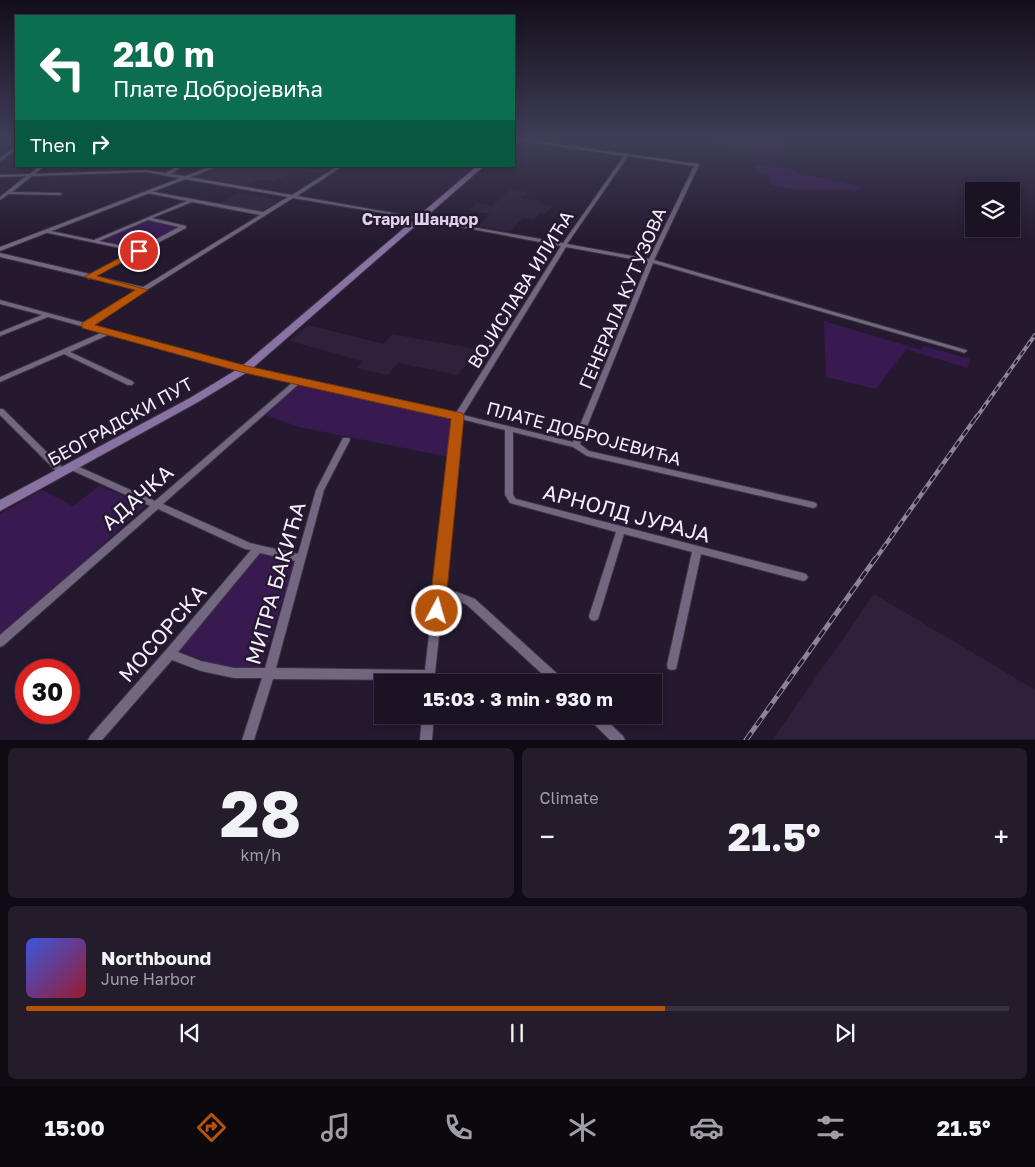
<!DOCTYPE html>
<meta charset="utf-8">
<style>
body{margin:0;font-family:"Golos Text",sans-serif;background:#241c2b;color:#f1f3f6;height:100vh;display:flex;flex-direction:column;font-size:19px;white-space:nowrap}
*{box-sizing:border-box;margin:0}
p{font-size:16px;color:#a09ea6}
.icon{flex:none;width:28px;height:28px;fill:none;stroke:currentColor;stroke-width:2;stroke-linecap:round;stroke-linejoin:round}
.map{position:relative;height:740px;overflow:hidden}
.drawer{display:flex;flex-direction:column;gap:8px;padding:8px;background:#0f0a13;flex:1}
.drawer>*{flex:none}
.guide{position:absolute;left:15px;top:15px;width:500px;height:152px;border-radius:0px;box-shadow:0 2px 8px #0003,0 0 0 1px #393241;background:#0b6e4f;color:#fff;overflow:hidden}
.fabs{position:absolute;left:965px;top:182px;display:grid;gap:10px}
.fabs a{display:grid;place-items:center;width:55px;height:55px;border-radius:0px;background:#1b1323;box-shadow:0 2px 8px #0003,0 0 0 1px #393241;font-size:25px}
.speed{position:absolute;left:15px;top:659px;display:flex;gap:10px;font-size:25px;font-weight:700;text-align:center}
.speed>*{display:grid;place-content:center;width:65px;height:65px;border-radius:50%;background:#1b1323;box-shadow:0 2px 8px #0003,0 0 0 1px #393241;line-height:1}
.speed .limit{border:8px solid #d22;background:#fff;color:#111}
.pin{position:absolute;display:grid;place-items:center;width:42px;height:42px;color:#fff;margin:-21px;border:2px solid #fff;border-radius:50%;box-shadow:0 1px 5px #0007}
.me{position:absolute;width:55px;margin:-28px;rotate:6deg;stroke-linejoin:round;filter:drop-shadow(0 0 4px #0008)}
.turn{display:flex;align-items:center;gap:18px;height:105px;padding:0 15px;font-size:22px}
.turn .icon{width:65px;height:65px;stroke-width:2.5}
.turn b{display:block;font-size:35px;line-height:42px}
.then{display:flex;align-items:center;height:48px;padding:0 15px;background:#0003;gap:10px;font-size:19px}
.big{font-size:38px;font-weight:700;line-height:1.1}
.drawer .tile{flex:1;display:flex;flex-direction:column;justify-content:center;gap:8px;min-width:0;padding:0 18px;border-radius:8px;background:#241c2b}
.drawer .dial{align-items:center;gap:0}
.dial b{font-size:65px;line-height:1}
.song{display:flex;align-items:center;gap:15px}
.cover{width:60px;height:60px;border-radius:8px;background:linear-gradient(135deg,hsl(230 70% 55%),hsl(350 70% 35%))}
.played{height:5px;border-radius:2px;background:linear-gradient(90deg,#b45309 65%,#393241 65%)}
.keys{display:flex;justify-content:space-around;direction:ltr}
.heat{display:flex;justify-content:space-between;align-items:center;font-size:28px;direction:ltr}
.drawer .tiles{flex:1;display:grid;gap:8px;grid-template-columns:1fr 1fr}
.tile:last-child{grid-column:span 2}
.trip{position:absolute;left:374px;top:674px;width:288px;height:50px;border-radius:0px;background:#1b1323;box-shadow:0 2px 8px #0003,0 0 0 1px #393241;font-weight:700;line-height:50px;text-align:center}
.tab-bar{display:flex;height:80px;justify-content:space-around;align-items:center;background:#0b080e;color:#a09ea6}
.tab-bar .icon{width:35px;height:35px}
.tab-bar .selected{color:#b45309}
.tab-bar b{font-size:22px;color:#f1f3f6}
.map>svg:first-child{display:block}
.built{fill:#2e213c}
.green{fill:#381a51}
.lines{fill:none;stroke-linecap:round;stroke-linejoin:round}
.minor-casing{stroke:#3b3344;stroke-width:2}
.tertiary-casing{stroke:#3b3344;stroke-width:2}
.secondary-casing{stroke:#3b3344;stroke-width:2}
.minor{fill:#726680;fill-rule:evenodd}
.tertiary{fill:#726680;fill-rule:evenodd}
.secondary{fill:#8a72a3;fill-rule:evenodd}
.rail-far2-casing{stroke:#8d8497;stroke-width:4}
.rail-far1-casing{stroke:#8d8497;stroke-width:4.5}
.rail-casing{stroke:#8d8497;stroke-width:5}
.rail-far2{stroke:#24192f;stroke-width:2;stroke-dasharray:5.5;stroke-linecap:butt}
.rail-far1{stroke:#24192f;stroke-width:2.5;stroke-dasharray:7;stroke-linecap:butt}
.rail{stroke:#24192f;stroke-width:3;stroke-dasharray:9;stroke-linecap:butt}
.route{fill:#b45309;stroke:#753606}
.labels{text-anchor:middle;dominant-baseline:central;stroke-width:5;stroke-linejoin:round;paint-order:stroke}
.far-quarter-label{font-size:16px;font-weight:bold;fill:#ded1ee;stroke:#24192f}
.street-label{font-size:18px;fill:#f5eefe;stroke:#24192f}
.near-street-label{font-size:21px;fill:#f5eefe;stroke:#24192f}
</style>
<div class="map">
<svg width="1035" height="740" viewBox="0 0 1035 740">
<rect width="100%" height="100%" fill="#24192f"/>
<path class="built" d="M215,166H341L328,174L299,171L273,181L258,179L236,188L183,179Z
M510,189L527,192L521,198L542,201L540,204L553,206L545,214L540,213L533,220L523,218L510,231L478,226L490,214L469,210L477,203L492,206Z
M238,193L281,200L262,211L219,204Z
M308,325L384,344L392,334L476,349L458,375L398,363L387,375L357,368L362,361L289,341Z
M874,594L1035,690V739H773Z"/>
<path class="green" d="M719,139H781L786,146L783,148L789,152V155L730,147L713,141Z
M761,164L790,168L799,173L861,187L858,190C827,188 800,193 770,184L771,177L756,172L753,166Z
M147,220L180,227L138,249L100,240Z
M824,321L921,350L924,346L970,359L967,368L906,349L876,389L826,377Z
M299,383L447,416L452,422L449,457L299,427L265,415Z
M99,486L146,505L0,638V514L42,490L73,506Z
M258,553L295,560L261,669C227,668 209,664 178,650Z"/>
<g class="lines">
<defs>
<path id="minor" d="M514,139H522L698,164L699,165L654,260L966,350L967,351L964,353L962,352L653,263L580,444L589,451L813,502L816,503L817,505L816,507L813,508L587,456L573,447L513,432V495L516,499L803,573L806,574L808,577L806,580L803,581L701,554L677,665L676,669L672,670L668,669L667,665L692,552L624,534L599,616L598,619L594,621L590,619L589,616L616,532L510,503L505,495V430L461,419L444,591L457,592L475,599L562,678L563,682H551L467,605L456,600L443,599L434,682H424V680L273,679L254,740H242L262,678H234L201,671L172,660L102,740H88L90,736L166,650L251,550L245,549L158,509L4,645L0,647V635L150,506L69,469L68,467L69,465H75L155,501L293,382L243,370L110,334L70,352L132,381L134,383L132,385H128L64,354L0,382V377L103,332L48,317L0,336V332L42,315L0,304V300L85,323L139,290L91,278L89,279L86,277L0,257V253L90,274L134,251L48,233L46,232V230L94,240L187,201L147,193V192L149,191L263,212L288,197L145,172L32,176L12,192L60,193L62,194L60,195L9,194L0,200V197L26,176L0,177V175L30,174L39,166H44L35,174L145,170L166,173L178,166H183L171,174L292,195L338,166H343L297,196L563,243L624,156L514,140ZM628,156L694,166L649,259L567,244ZM293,198L413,218L561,246L456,413L246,367L91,325ZM192,202L260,215L143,287L95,276L186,228V226L152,218ZM148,220L179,227L138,249L99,241ZM566,247L648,262L573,442L463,415ZM300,383L454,418L425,670L276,668L324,490L350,440L349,438H343L316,490L298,554L250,543L163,504ZM260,553L295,561L265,668H234L201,661L178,652Z
M15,147H16V150L0,161V158Z
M0,409H3L65,470L66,472L65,474L62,475L59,474L0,415Z
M422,715H434L432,740H420Z
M587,715H601L623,736L625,740H610L589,719Z"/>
<path id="tertiary" d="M212,166H219L0,251V247Z"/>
<path id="secondary" d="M477,166H484L249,371L198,402L0,511V500L190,398L241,367Z"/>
</defs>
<use href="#minor" class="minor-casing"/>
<use href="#tertiary" class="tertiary-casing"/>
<use href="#secondary" class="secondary-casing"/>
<use href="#minor" class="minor"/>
<use href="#tertiary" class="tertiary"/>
<use href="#secondary" class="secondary"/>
<defs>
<path id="rail-far2" d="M976,418L1035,335"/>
<path id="rail-far1" d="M874,561L977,416"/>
<path id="rail" d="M746,740L875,559"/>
</defs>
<use href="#rail-far2" class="rail-far2-casing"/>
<use href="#rail-far1" class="rail-far1-casing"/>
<use href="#rail" class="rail-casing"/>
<use href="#rail-far2" class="rail-far2"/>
<use href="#rail-far1" class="rail-far1"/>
<use href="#rail" class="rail"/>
</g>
<linearGradient id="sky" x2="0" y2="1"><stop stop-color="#140e1a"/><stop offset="0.57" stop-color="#3f3e58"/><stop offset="1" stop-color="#3f3e58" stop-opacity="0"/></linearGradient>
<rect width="1035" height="243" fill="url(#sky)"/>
<path class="route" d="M136,249L143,251L97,276L148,290L95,325L247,366L462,413L464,416L445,611L443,616L437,618L431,616L429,611L451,419L245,373L82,328V323L135,290L84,277Z"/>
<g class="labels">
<g class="far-quarter-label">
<text x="420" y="219">Стари Шандор</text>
</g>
<g class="street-label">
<text transform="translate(520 289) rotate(-58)">ВОЈИСЛАВА ИЛИЋА</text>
<text transform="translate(622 298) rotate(-67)">ГЕНЕРАЛА КУТУЗОВА</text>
<text transform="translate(120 421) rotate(-29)">БЕОГРАДСКИ ПУТ</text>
<text transform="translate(584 433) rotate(15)">ПЛАТЕ ДОБРОЈЕВИЋА</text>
</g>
<g class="near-street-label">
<text transform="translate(137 497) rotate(-41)">АДАЧКА</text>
<text transform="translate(627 513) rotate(15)">АРНОЛД ЈУРАЈА</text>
<text transform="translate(275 583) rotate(-74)">МИТРА БАКИЋА</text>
<text transform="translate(162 633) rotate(-49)">МОСОРСКА</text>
</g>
</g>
</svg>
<div class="fabs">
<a><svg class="icon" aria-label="layers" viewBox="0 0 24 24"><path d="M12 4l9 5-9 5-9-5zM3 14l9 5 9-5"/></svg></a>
</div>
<div class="speed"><div class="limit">30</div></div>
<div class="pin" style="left:139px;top:251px;background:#d93025"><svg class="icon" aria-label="arrive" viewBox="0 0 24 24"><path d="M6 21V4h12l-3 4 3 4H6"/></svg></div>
<svg class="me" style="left:437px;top:611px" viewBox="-20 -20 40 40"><circle r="17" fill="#b45309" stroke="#fff" stroke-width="3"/><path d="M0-11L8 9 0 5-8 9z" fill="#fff"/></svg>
<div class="trip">15:03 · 3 min · 930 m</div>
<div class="guide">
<div class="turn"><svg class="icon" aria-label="left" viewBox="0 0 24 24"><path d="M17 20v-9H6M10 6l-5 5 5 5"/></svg><div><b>210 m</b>Плате Добројевића</div></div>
<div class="then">Then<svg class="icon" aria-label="right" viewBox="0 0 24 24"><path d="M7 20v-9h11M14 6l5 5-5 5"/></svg></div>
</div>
</div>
<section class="drawer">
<div class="tiles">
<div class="tile dial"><b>28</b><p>km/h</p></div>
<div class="tile"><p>Climate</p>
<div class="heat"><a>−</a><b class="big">21.5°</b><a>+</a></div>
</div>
<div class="tile">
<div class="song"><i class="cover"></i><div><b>Northbound</b><p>June Harbor</p></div></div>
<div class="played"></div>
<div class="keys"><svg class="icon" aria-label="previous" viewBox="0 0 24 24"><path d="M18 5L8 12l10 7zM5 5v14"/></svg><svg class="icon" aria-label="pause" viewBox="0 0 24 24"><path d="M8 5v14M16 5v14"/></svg><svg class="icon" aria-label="next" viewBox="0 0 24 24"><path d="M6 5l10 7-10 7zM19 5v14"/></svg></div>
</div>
</div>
</section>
<nav class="tab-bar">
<b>15:00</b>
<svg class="icon selected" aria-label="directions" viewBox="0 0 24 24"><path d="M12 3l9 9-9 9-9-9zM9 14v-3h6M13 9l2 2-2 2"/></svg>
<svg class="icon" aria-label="music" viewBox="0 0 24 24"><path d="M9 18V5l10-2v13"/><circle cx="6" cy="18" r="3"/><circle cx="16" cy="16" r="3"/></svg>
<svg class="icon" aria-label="phone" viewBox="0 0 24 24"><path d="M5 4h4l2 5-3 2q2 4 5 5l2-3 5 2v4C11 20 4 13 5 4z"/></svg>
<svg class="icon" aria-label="climate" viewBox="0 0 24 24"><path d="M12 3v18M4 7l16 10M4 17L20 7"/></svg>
<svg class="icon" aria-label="car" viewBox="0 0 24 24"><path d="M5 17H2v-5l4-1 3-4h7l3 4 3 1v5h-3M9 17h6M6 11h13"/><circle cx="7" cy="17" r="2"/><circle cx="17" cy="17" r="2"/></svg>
<svg class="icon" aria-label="filters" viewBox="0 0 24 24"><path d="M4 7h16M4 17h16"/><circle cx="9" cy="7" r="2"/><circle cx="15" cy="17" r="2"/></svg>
<b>21.5°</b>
</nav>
